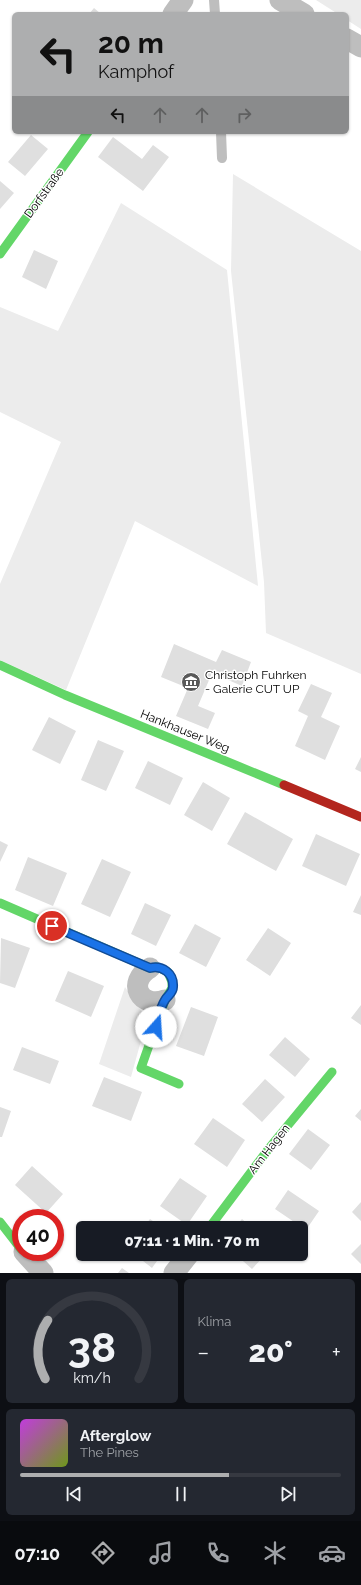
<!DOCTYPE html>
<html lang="de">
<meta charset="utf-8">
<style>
body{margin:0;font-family:Raleway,sans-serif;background:#242831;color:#f1f3f6;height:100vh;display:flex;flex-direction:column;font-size:15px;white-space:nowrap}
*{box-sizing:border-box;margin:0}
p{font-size:13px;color:#9ea1a6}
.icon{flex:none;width:22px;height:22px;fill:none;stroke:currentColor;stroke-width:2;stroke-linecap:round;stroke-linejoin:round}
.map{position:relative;height:1273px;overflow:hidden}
.details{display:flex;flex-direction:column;gap:6px;padding:6px;background:#0d0f14;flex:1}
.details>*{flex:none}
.guide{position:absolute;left:12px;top:12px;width:337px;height:122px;border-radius:6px;box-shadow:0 1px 3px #0004;background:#adaeaf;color:#111;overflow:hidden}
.speed{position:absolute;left:12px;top:1209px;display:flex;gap:8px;font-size:20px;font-weight:700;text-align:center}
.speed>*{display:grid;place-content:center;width:52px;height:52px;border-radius:50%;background:#171b24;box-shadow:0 1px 3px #0004;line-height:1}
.speed .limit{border:6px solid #d22;background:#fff;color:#111}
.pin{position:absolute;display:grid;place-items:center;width:34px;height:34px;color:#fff;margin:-17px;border:2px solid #fff;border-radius:50%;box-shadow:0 1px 4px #0007}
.me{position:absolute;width:44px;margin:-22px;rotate:19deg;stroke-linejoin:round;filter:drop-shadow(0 0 3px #0008)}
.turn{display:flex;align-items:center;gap:14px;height:84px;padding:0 20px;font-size:18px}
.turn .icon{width:52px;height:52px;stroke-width:2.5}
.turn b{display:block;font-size:28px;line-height:34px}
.lanes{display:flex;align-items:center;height:38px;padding:0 20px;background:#0003;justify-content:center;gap:20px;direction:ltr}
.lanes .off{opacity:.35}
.big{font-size:30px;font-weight:800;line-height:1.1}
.details .widget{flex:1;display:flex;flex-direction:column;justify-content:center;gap:6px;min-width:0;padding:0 14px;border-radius:6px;background:#242831}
.details .dial{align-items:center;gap:0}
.dial svg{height:104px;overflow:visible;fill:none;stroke:#363941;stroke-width:7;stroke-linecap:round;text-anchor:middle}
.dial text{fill:#f1f3f6;stroke:none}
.song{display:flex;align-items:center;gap:12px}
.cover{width:48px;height:48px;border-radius:6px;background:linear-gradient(135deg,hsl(290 70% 55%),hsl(80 70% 35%))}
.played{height:4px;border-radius:2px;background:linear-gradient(90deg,#adaeaf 65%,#363941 65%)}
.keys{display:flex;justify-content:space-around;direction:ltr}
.heat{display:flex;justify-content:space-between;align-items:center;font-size:22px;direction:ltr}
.details .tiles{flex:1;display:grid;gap:6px;grid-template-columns:1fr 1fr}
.widget:last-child{grid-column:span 2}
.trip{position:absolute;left:76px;top:1221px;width:232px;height:40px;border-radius:6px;background:#171b24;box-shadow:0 1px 3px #0004;font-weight:800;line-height:40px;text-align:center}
.tab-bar{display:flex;height:64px;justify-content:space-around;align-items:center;background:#090b0e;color:#9ea1a6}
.tab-bar .icon{width:28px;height:28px}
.tab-bar .active{color:#adaeaf}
.tab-bar b{font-size:18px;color:#f1f3f6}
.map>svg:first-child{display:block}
.green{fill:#ececec}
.building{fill:#dfdfdf}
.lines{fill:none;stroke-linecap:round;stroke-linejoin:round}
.lane{stroke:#bebebe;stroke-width:10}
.street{stroke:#bebebe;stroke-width:21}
.fast{stroke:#63d668;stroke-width:9}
.jam{stroke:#b3261e;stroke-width:9}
.route-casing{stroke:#114b97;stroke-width:10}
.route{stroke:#1a73e8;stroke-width:7}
.labels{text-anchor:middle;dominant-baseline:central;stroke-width:3;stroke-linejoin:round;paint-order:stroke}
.street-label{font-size:12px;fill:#000;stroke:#fff}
.poi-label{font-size:12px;fill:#000;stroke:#fff;text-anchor:start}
</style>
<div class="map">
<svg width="361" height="1273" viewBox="0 0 361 1273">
<rect width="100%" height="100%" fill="#fff"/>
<path class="green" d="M316,0H361V29L347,20V14H338Z
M233,174L361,251V674L266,633L264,582L231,271Z
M121,203L227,270L258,586L135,521L66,690L0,660V584L61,442L0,412V307L58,331Z
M125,987L147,1019L131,1077L99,1064Z"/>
<path class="building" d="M94,8L101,14H89Z
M167,132H185V133L167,134Z
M31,135L48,149L25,176L8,162Z
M113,137L142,159L153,145L169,157L143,191L98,157Z
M0,181L14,193L0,209Z
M34,250L58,261L46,289L22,277Z
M174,644L216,662L222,650L251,662L242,686L212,673L198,706L215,713L208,729L176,716L188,688L161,677Z
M311,684L332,693L321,717L340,726L325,760L295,746L308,716L298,711Z
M49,717L76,731L60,764L32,750Z
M98,740L124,751L106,791L81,780Z
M361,757V772L355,769Z
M148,761L183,778L170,805L135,788Z
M203,782L230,798L212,831L184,815Z
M245,812L293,839L276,871L227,844Z
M316,834L360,854L346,886L302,866Z
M0,841L8,845L0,862Z
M28,857L67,873L53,906L15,890Z
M102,859L131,872L110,917L81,904Z
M361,895V915L353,912Z
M145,903L171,915L156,946L131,934Z
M195,924L221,938L206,967L179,953Z
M268,928L291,943L270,976L246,960Z
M1,938L30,948L15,988L0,983Z
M68,971L104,986L91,1017L55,1001Z
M361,1005V1025L351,1018Z
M191,1007L218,1017L204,1056L176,1046Z
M285,1037L310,1059L295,1077L269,1055Z
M22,1047L59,1061L50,1084L13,1070Z
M104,1077L142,1092L131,1121L92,1106Z
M265,1079L285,1097L262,1122L242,1104Z
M0,1107L11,1111L2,1137H0Z
M361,1109V1121L355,1116Z
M213,1118L245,1140L227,1167L194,1144Z
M308,1129L330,1145L311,1170L289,1154Z
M32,1166L63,1194L46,1213L15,1185Z
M180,1178L207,1196L187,1225L160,1206Z
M288,1190L319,1211L306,1230L275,1209Z
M361,1202V1221L352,1212Z
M150,1219L163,1228H143Z
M242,1219L252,1228H234Z
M361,1244V1264L351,1254Z
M134,1254H162L152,1268Z
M235,1254H266L252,1269Z
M122,1268L129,1273H118Z"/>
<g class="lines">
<path class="lane" d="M214,0L215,14
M221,132L222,158"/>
<path class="street" d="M280,0L304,14
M173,14L183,0
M347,39L361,47
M150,968C126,982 140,1009 165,1000
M24,1252L43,1273
M174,1273L189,1254"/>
<path class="fast" d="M0,254L88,132
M0,665L65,695L284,785
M0,903L150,968L157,967L168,972L172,982V988L165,1000L141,1068L179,1084
M0,1222L21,1249
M209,1228L270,1147L332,1072"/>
<path class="jam" d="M284,785L361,817"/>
</g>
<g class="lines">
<defs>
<path id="route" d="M52,926L150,968C162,965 174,973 173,987C173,993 168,995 165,1000C160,1008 158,1019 156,1027"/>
</defs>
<use href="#route" class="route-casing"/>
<use href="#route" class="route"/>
</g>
<defs>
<symbol id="museum-disc" viewBox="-11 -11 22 22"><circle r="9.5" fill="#595959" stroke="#fff"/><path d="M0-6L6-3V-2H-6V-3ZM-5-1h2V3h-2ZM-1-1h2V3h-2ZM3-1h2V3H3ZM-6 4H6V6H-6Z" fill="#fff"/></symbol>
</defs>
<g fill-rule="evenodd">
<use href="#museum-disc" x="180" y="671" width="22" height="22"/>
</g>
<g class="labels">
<g class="street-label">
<text transform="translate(44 193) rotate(-54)">Dorfstraße</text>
<text transform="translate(185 731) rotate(22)">Hankhauser Weg</text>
<text transform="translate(269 1149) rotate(-52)">Am Hagen</text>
</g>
<g class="poi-label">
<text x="205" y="675">Christoph Fuhrken<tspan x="205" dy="14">- Galerie CUT UP</tspan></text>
</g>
</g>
</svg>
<div class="speed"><div class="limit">40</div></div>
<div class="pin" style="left:52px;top:926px;background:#d93025"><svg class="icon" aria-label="arrive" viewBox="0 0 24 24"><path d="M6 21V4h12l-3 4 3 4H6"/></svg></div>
<svg class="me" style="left:156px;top:1027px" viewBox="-20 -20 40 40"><circle r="19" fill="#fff"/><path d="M0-13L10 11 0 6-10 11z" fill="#1a73e8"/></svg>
<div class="trip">07:11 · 1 Min. · 70 m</div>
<div class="guide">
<div class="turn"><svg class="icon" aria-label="left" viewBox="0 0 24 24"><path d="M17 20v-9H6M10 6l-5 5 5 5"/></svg><div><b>20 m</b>Kamphof</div></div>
<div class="lanes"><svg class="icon" aria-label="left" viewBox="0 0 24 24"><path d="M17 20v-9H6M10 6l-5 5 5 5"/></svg><svg class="icon off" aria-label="ahead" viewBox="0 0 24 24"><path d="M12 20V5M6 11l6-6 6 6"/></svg><svg class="icon off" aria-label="ahead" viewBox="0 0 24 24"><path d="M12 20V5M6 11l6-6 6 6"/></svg><svg class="icon off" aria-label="right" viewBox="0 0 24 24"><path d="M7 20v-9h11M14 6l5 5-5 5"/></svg></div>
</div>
</div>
<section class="details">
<div class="tiles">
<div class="widget dial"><svg viewBox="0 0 100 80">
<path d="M14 69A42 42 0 1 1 86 69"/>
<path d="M14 69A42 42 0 0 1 16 24" stroke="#adaeaf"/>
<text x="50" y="56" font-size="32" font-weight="700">38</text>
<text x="50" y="72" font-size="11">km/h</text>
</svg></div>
<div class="widget"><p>Klima</p>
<div class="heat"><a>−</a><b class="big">20°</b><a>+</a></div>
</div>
<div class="widget">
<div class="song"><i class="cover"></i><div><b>Afterglow</b><p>The Pines</p></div></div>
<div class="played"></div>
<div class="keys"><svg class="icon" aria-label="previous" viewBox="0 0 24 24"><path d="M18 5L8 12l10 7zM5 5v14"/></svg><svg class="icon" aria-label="pause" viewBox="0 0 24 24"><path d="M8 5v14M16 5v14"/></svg><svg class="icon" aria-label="next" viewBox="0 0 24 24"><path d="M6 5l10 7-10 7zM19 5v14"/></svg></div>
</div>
</div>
</section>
<nav class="tab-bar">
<b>07:10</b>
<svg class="icon active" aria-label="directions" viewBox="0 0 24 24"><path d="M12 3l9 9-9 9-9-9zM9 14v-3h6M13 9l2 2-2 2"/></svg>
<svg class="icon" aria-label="music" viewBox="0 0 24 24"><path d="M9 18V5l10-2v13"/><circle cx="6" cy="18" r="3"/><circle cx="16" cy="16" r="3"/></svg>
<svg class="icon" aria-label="phone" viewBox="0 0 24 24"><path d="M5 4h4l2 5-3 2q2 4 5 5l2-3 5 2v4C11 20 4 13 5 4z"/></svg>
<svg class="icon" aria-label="climate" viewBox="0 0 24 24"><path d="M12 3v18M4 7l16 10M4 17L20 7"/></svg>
<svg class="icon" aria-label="car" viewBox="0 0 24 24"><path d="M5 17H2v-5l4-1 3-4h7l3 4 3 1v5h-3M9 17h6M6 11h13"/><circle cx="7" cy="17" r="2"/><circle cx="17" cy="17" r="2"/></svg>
</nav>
